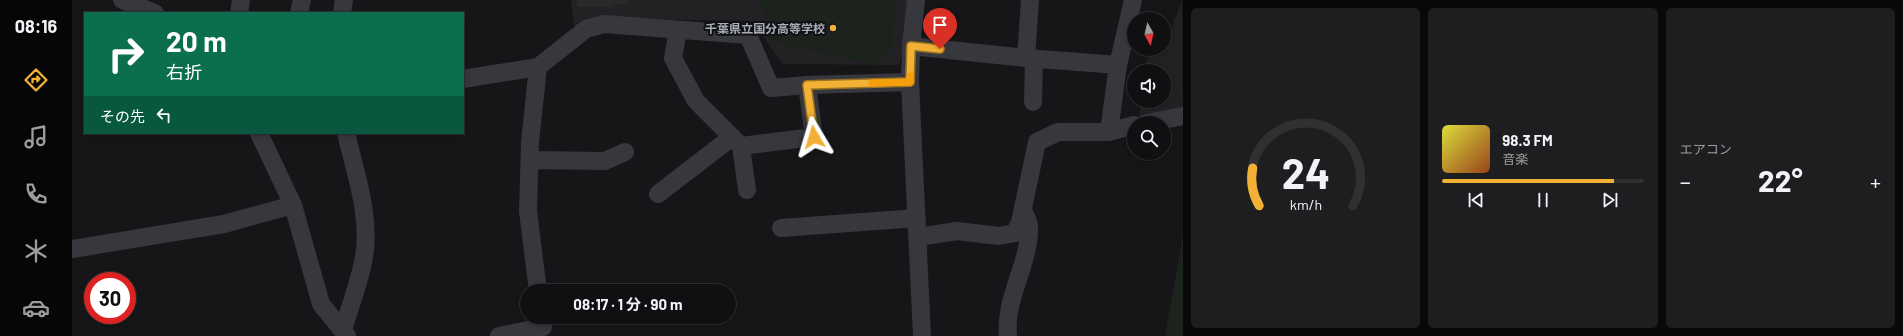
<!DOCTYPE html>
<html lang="ja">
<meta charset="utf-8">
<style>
body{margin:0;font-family:Barlow,"Noto Sans JP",sans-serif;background:#1e1e20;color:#f1f3f6;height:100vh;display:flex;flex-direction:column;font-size:15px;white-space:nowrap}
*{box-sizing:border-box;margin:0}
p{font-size:13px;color:#9c9d9f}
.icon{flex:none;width:22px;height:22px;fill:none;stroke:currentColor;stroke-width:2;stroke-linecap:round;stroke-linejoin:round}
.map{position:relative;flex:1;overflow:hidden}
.side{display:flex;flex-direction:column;gap:8px;padding:8px;background:#09090a;width:720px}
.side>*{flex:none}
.hud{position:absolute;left:12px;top:12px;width:380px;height:122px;border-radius:0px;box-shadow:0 2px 6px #0003,0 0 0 1px #303032;background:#0b6e4f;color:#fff;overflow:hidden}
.needle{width:26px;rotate:172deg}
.tools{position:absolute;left:1055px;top:12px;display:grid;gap:8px}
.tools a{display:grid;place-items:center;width:44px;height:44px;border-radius:50%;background:#101012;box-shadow:0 2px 6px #0003,0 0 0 1px #303032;font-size:20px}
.speed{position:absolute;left:12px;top:272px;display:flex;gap:8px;font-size:20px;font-weight:700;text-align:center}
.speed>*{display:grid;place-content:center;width:52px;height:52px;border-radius:50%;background:#101012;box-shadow:0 2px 6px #0003,0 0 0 1px #303032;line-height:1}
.speed .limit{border:6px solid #d22;background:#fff;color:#111}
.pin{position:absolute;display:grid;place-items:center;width:34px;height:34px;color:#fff;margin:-41px -17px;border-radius:50% 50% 50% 0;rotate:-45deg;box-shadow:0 0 4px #0007}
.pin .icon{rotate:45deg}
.me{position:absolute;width:44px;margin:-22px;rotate:353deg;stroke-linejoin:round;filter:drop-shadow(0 0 3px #0008)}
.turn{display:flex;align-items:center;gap:14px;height:84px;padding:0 16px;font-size:18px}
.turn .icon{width:52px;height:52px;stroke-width:2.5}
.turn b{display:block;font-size:28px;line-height:34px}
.then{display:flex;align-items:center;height:38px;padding:0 16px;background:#0003;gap:8px;font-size:15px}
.big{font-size:30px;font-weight:700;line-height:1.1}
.side .tile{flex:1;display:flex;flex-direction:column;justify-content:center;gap:6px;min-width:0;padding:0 14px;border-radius:6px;background:#1e1e20}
.side .dial{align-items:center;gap:0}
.dial svg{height:104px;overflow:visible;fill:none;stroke:#303032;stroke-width:7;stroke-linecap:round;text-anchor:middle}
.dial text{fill:#f1f3f6;stroke:none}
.song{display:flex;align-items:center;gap:12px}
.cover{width:48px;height:48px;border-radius:6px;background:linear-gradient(135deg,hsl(60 70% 55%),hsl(20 70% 35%))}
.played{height:4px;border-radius:2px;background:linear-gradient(90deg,#f2b134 85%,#303032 85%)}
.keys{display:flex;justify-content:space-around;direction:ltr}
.heat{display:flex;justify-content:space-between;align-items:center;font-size:22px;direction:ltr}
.side .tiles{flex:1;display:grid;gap:8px;grid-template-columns:repeat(3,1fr)}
.trip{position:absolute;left:448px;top:284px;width:216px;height:40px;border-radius:20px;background:#101012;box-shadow:0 2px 6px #0003,0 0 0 1px #303032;font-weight:700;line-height:40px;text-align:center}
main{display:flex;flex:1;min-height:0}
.tabs{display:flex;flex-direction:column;width:72px;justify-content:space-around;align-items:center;background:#060607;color:#9c9d9f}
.tabs .icon{width:28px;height:28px}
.tabs .on{color:#f2b134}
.tabs b{font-size:18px;color:#f1f3f6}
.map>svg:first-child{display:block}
.built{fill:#222225}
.green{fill:#1c231d}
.building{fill:#29292c}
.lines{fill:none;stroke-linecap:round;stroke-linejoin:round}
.minor{stroke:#37383d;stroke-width:18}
.route-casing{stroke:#9d7322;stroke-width:10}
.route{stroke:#f2b134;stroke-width:7}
.slow{stroke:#f59e0b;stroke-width:7}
.poi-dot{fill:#f2b134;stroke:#111113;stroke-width:1.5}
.labels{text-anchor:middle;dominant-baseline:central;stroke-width:4;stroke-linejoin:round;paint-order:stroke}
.poi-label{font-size:12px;font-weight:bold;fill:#a8adb8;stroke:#111113;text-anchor:end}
</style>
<main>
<nav class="tabs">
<b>08:16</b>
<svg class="icon on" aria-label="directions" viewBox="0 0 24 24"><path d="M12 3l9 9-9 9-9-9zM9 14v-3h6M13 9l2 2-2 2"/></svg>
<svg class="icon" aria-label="music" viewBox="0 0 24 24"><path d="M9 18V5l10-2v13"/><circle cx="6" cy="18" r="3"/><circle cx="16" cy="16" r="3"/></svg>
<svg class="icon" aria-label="phone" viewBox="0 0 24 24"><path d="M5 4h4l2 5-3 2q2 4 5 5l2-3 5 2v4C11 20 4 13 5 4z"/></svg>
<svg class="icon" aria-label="climate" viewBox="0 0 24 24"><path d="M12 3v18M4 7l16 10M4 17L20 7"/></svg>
<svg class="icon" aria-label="car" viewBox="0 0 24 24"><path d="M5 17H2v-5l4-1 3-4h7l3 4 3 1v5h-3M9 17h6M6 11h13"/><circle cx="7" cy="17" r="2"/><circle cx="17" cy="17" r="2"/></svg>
</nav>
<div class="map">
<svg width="1111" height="336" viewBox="0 0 1111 336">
<rect width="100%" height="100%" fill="#161618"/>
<path class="built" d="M499,0H838L837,21L827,65L710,64L681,21L558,19L503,33Z
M1110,0L1111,116L1066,123L1069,101H1092V71H1073L1074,60L1084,49H1092V40L1097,35Z"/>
<path class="green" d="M688,0H823L820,50L802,65L698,41Z
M1111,235V336H1093Z"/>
<path class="building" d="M505,0H555V4H542V7H505Z"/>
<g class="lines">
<path class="minor" d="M50,0L83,13
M844,0L839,46L838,82L850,336
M167,13L169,0
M227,13L230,0
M270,13L272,0
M606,30L601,58L624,101L669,146L742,137L735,85
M839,46L954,58L1046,65L1061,0
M954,58L958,0
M391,79L466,67L514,29L532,24L676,35L699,88L735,85L838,82
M961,102L962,59
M1074,123L1111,116
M1037,132L1046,65
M187,133L221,205L249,304L275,336
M669,146L675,190
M458,160L533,161L553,152
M586,194L660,137
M709,228L845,218
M846,237L885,231L927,236L943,233L948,222L965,142L986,132H1037L1062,125
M0,249L152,224L221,205
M466,291L456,211L458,142L466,67
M271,330C278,306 288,281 292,257C299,216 283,172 274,133
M427,336L471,327
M936,336C932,298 958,264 957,227C957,222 954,217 952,212"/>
</g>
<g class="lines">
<defs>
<path id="route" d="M742,137L735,85L838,82L839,46L868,49"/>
</defs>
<use href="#route" class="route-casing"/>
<use href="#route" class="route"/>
<path class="slow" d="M800,83L838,82V76"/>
</g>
<circle class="poi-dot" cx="761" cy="28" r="4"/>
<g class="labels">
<g class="poi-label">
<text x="753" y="28">千葉県立国分高等学校</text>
</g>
</g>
</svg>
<div class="tools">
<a><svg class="needle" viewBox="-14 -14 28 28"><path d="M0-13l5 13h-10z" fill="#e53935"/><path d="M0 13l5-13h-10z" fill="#9c9d9f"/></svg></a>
<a><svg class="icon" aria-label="sound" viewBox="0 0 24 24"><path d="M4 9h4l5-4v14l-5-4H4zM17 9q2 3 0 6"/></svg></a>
<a><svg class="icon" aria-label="search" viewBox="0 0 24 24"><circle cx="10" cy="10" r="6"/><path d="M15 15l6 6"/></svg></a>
</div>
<div class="speed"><div class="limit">30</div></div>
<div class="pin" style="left:868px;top:49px;background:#d93025"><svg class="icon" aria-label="arrive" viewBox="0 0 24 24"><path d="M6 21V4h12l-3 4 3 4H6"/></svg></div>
<svg class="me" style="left:742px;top:137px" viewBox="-20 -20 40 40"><path d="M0-17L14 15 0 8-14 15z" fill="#f2b134" stroke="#fff" stroke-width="4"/></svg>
<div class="trip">08:17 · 1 分 · 90 m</div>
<div class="hud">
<div class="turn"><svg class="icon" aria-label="right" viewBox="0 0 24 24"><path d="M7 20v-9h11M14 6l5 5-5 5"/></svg><div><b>20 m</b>右折</div></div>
<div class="then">その先<svg class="icon" aria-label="left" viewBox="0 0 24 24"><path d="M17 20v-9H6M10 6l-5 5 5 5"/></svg></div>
</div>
</div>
<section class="side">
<div class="tiles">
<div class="tile dial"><svg viewBox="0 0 100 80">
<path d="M14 69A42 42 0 1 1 86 69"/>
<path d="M14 69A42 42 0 0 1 9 40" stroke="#f2b134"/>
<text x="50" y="56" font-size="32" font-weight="700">24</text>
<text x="50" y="72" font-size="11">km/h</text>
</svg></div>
<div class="tile">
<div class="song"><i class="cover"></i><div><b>98.3 FM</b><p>音楽</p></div></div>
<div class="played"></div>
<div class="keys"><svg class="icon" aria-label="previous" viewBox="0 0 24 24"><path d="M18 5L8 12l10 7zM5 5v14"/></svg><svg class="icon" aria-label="pause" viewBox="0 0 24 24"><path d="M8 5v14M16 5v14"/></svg><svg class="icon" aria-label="next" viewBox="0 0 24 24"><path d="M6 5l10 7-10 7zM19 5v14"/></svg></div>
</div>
<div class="tile"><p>エアコン</p>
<div class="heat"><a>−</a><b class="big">22°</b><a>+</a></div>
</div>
</div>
</section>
</main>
